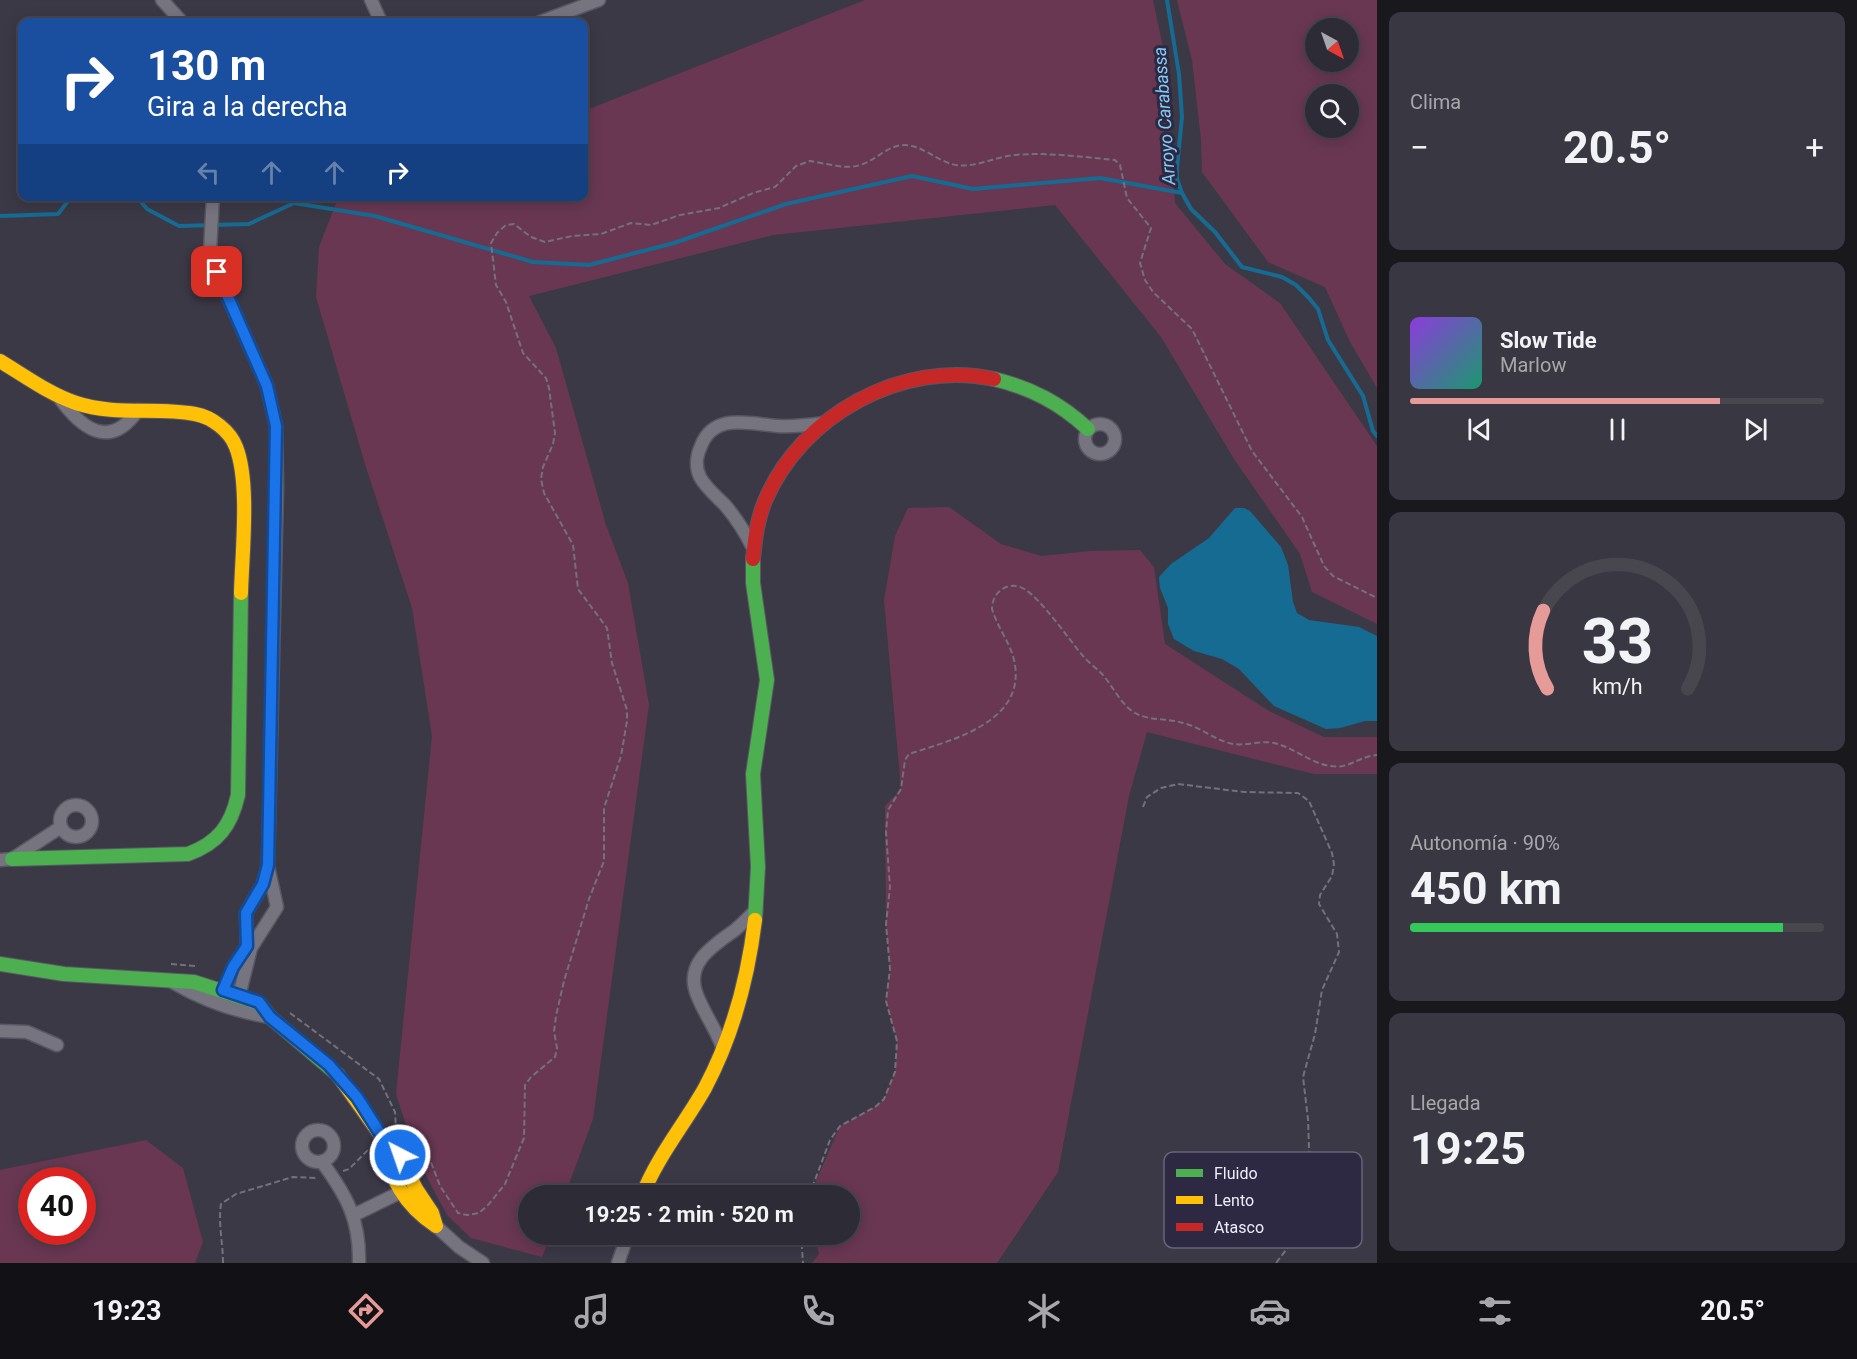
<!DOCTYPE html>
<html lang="es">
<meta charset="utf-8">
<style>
body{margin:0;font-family:Roboto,sans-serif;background:#393741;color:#f1f3f6;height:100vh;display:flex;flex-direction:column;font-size:22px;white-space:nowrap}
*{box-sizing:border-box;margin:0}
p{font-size:20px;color:#a7a7ad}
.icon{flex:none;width:33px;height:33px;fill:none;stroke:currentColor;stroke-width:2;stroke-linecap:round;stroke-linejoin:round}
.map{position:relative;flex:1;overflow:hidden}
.drawer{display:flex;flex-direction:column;gap:12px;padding:12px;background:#19181d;width:480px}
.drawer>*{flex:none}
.banner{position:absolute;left:18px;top:18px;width:570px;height:183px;border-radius:12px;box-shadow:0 3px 15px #0003,0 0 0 2px #484750;background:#1a4fa0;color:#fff;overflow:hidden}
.needle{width:39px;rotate:140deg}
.fabs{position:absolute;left:1305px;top:18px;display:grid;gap:12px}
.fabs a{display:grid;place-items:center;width:54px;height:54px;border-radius:50%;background:#2d2b35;box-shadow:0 3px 15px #0003,0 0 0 2px #484750;font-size:30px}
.speed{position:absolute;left:18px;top:1167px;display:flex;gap:12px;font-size:30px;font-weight:700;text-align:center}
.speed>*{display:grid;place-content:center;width:78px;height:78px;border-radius:50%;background:#2d2b35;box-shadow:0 3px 15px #0003,0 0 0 2px #484750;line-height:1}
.speed .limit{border:9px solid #d22;background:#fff;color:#111}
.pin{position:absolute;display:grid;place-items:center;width:51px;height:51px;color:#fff;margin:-26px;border-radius:12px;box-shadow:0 3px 9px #0006}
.me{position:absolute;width:66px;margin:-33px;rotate:319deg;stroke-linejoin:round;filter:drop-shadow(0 0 4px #0008)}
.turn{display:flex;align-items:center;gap:21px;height:126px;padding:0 30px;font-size:27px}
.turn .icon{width:78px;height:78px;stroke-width:2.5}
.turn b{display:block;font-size:42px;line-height:51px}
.lanes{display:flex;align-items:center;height:57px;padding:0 30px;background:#0003;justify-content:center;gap:30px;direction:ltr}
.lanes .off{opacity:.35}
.big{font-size:45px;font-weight:700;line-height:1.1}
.drawer .card{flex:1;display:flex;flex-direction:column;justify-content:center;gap:9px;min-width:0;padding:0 21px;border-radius:12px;background:#393741}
.drawer .dial{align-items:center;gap:0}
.dial svg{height:156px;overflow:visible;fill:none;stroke:#484750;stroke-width:7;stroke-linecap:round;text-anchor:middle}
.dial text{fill:#f1f3f6;stroke:none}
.song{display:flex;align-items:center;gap:18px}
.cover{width:72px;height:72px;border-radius:9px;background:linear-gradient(135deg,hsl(270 70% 55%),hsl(160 70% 35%))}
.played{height:6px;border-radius:3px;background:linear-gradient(90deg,#e69b98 75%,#484750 75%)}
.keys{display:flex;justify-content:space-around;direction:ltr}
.heat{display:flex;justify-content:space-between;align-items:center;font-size:33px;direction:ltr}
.charge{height:9px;border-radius:4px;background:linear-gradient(90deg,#34c759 90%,#484750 0)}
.trip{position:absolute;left:518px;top:1185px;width:342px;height:60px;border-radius:30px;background:#2d2b35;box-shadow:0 3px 15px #0003,0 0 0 2px #484750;font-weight:700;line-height:60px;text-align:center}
.tab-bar{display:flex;height:96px;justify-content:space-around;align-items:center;background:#121115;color:#a7a7ad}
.tab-bar .icon{width:42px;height:42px}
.tab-bar .selected{color:#e69b98}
.tab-bar b{font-size:27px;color:#f1f3f6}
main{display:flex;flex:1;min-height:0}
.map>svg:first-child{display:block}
.green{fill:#693752;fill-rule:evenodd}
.water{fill:#166b93}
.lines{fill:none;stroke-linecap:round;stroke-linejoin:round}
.stream{stroke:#166b93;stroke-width:4}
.street-casing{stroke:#595763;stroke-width:15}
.fast-casing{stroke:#595763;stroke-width:16}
.slow-casing{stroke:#595763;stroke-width:16}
.jam-casing{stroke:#595763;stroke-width:16}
.path{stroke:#73717c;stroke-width:2;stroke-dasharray:6 3;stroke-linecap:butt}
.street{stroke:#76747f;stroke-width:12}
.fast{stroke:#4caf50;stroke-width:14}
.slow{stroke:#ffc107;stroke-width:14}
.jam{stroke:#c62828;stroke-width:14}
.route-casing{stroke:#114b97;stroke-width:15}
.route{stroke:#1a73e8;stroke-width:10}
.labels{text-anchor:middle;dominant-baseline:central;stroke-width:6;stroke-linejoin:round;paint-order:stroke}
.water-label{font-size:18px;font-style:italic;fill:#83cdf8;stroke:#2e2942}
.key{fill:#2e2942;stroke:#68647a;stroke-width:1.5}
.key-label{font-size:16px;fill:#eeecfc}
</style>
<main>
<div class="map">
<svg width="1377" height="1263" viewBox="0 0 1377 1263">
<rect width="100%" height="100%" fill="#3c3947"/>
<path class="green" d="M865,0H1153L1164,52L1175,203L1225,264L1280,303L1377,446V624L1312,592L1300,554L1234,459L1161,337L1055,205L773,235L529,296L556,348L606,525L628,583L649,705L593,1119L565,1195L528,1196V1234L551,1235L542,1257L471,1238L447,1215L417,1159L396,1094L432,736L412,608L365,464L316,297L319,247L338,198L343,197L584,196V111Z
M1177,0H1377V388L1350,342L1325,287L1268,262L1202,172L1201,140L1192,60ZM1316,28H1348V62H1316ZM1348,94V128H1316V94Z
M949,507L1001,544L1041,556L1091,551L1140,550L1154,567L1165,644L1269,711L1324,737H1377V774H1314L1147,732L1129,796L1058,1172L997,1263H812L819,1254L814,1235L849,1234V1196L810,1195L840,1126L875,1107L884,1099L895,1072L897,1041L886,1001L890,969L886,924L885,806L901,789L884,600L895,536L908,508Z
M146,1140L183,1168L203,1242L195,1263H0V1170ZM32,1180H82V1232H32Z"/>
<path class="water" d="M1235,508H1244L1250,511L1281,547L1288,565L1293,602L1297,613L1309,620L1359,627L1377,636V721H1365L1340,728L1326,729L1274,706L1239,669L1222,659L1194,651L1174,639L1168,624V608L1160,588L1159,577L1171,564L1209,538Z"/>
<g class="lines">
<path class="stream" d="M1167,0L1179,74L1182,117L1177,167V179L1182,193L1191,209L1215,232L1242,267L1282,277L1296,285L1309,298L1318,309L1328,340L1363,396L1373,431L1377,436
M136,196L147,209L179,226L249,224L294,203L375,216L533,262L589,265L674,243L786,204L912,176L973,189L1100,178L1182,193
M0,216L58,214L72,196"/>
<defs>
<path id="street" d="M162,0L182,22
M371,0L381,22
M540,22L599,0
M213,196L210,251L212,261L267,386L276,426L277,487L268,865L263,884L246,913L247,946L233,967L220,1003
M58,396C80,427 109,452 138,410
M1085 439a15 15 0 1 1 30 0a15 15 0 1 1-30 0Z
M753,548C745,532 736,518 725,505C716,496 706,488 700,477C695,466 696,457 701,446C714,412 750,424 778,426C793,427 809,425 824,423
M60 821a16 16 0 1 1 32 0a16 16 0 1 1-32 0Z
M0,860L12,859L61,827
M174,983C203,1000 237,1012 270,1017
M236,1008L251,948L277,907L268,866
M0,1031L27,1032L57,1045
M722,1046C715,1028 704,1013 697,995C684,963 713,946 735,930C742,924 749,917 756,910
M302 1146a16 16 0 1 1 32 0a16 16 0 1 1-32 0Z
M322,1162C347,1196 360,1220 359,1263
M354,1215L407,1189
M436,1226L459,1247L483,1263
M618,1263L628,1234"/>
<path id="fast" d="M994,379C1031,388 1060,403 1088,429
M753,559V583L767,680L753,774L758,867L755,920
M12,859L188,854C218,843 231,826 238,795L241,593
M0,964L64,974L194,982L259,1003L270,1017L338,1075"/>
<path id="slow" d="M0,361C25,376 49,394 76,403C116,416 156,407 195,414C212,417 230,431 236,447C250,482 242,554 241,593
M338,1075L385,1141L400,1155L416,1189L432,1213L436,1226C406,1206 388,1178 385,1141
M642,1196C657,1157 684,1125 705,1088C732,1037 748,977 755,920"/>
<path id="jam" d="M753,559C755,539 757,520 765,501C801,415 903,359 994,379"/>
</defs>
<use href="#street" class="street-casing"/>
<use href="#fast" class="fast-casing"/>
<use href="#slow" class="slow-casing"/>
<use href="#jam" class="jam-casing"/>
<path class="path" d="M1143,807L1147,797L1161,788L1178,784L1244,792L1298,793L1309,801L1332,853L1334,864L1332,876L1320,895L1319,904L1337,934L1339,952L1322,990L1315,1034L1303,1077L1308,1119L1311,1206L1309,1220L1276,1263
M171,964L195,966
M290,1013L379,1079L395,1112L396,1129
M397,1132H417L421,1136L440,1186L458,1213L467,1215L479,1213L489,1204L505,1184L524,1138L525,1085L531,1077L555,1057L557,1048L554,1031L556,1016L564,981L589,899L604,861V808L621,756L627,721V710L612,663L607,628L578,589L573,545L544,493L541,479L543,467L553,444L555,433L549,388L546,378L523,353L506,302L496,285L491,243L497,233L506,225L514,224L531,237L545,242L572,236L601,234L631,223L651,225L680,215L719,208L753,193L775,187L796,166L810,161C825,163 846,170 860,165C877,160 887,145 905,145C922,145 938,162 956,165C976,168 994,157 1014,155C1047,152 1082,157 1115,160L1120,165L1127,198L1151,228L1140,263L1145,280L1153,292L1192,329L1252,451L1302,517L1324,566L1333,576L1377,598
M343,1171L349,1169L370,1148
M809,1196L830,1140L840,1126L875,1107L884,1099L895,1072L897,1041L886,1001L890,969L886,924L890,887L886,832L888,810L901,789L905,760L909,754C956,739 1031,720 1013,656C1008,640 997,626 992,609C992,591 1010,579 1026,590C1045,604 1067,637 1083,656C1088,662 1096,668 1102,674C1113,686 1121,705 1135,713C1149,721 1168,718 1183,723C1201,727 1216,741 1233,744C1247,746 1261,740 1274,743C1297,748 1317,770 1343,766C1355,763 1364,756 1377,755
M801,1234L803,1263
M223,1263C223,1243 218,1224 221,1204L236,1194L293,1177L317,1178"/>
<use href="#street" class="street"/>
<use href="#fast" class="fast"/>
<use href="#slow" class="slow"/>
<use href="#jam" class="jam"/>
</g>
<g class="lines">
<defs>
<path id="route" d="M217,272L267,386L276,426L268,865L263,884L246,913L247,946L233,967L223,990L259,1002L270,1017L329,1065L357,1097L385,1141L400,1155"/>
</defs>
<use href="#route" class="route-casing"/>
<use href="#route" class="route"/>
</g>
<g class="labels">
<g class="water-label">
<text transform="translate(1164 116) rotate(-94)">Arroyo Carabassa</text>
</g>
</g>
<rect x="1164" y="1152" width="198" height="96" rx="9" class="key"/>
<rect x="1176" y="1169" width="27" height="8" fill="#4caf50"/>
<rect x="1176" y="1196" width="27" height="8" fill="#ffc107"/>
<rect x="1176" y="1223" width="27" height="8" fill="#c62828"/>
<g class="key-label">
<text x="1214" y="1179">Fluido</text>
<text x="1214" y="1206">Lento</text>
<text x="1214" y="1233">Atasco</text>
</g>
</svg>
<div class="fabs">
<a><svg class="needle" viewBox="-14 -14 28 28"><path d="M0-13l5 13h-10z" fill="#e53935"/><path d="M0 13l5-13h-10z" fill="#a7a7ad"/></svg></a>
<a><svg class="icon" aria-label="search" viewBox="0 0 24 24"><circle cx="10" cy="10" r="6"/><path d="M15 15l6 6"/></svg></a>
</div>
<div class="speed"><div class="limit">40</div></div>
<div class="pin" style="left:217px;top:272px;background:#d93025"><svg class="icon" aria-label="arrive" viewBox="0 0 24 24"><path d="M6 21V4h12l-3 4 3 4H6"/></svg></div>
<svg class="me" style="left:400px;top:1155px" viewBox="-20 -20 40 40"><circle r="17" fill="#1a73e8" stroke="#fff" stroke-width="3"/><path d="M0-11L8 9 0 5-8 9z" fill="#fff"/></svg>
<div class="trip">19:25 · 2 min · 520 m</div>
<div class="banner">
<div class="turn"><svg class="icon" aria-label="right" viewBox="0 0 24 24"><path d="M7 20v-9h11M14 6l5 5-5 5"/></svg><div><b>130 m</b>Gira a la derecha</div></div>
<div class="lanes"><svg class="icon off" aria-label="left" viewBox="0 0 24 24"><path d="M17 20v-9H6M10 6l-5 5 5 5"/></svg><svg class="icon off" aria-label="ahead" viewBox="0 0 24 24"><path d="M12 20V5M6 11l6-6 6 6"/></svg><svg class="icon off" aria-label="ahead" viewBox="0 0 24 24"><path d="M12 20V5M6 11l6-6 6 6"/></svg><svg class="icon" aria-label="right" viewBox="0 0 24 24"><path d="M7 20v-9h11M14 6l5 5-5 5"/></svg></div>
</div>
</div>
<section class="drawer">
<div class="card"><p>Clima</p>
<div class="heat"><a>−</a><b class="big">20.5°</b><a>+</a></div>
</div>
<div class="card">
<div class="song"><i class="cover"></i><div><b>Slow Tide</b><p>Marlow</p></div></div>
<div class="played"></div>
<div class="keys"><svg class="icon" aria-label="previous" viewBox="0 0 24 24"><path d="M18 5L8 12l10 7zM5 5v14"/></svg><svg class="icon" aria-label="pause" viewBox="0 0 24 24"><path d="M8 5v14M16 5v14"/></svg><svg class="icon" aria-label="next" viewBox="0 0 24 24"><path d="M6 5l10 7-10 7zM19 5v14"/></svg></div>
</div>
<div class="card dial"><svg viewBox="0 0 100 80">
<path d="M14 69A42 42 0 1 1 86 69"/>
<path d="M14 69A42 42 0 0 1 12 29" stroke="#e69b98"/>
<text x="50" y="56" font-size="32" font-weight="700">33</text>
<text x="50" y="72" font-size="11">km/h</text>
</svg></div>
<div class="card"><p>Autonomía · 90%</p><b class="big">450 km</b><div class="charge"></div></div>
<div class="card"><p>Llegada</p><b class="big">19:25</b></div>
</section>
</main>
<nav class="tab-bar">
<b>19:23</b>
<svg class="icon selected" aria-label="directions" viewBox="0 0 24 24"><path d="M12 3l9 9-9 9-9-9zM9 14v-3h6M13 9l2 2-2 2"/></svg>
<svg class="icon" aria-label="music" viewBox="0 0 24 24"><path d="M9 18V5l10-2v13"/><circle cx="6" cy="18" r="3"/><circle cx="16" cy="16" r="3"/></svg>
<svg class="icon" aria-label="phone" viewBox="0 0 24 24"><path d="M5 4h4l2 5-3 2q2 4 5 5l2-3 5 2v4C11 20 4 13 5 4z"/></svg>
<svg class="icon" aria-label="climate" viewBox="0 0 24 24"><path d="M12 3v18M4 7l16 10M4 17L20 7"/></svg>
<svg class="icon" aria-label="car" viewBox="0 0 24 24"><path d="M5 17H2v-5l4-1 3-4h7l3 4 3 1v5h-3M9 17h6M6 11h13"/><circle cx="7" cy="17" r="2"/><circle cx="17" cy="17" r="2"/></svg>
<svg class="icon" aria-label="filters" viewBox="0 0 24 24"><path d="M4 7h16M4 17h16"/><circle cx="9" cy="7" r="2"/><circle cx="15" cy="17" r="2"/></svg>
<b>20.5°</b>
</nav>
